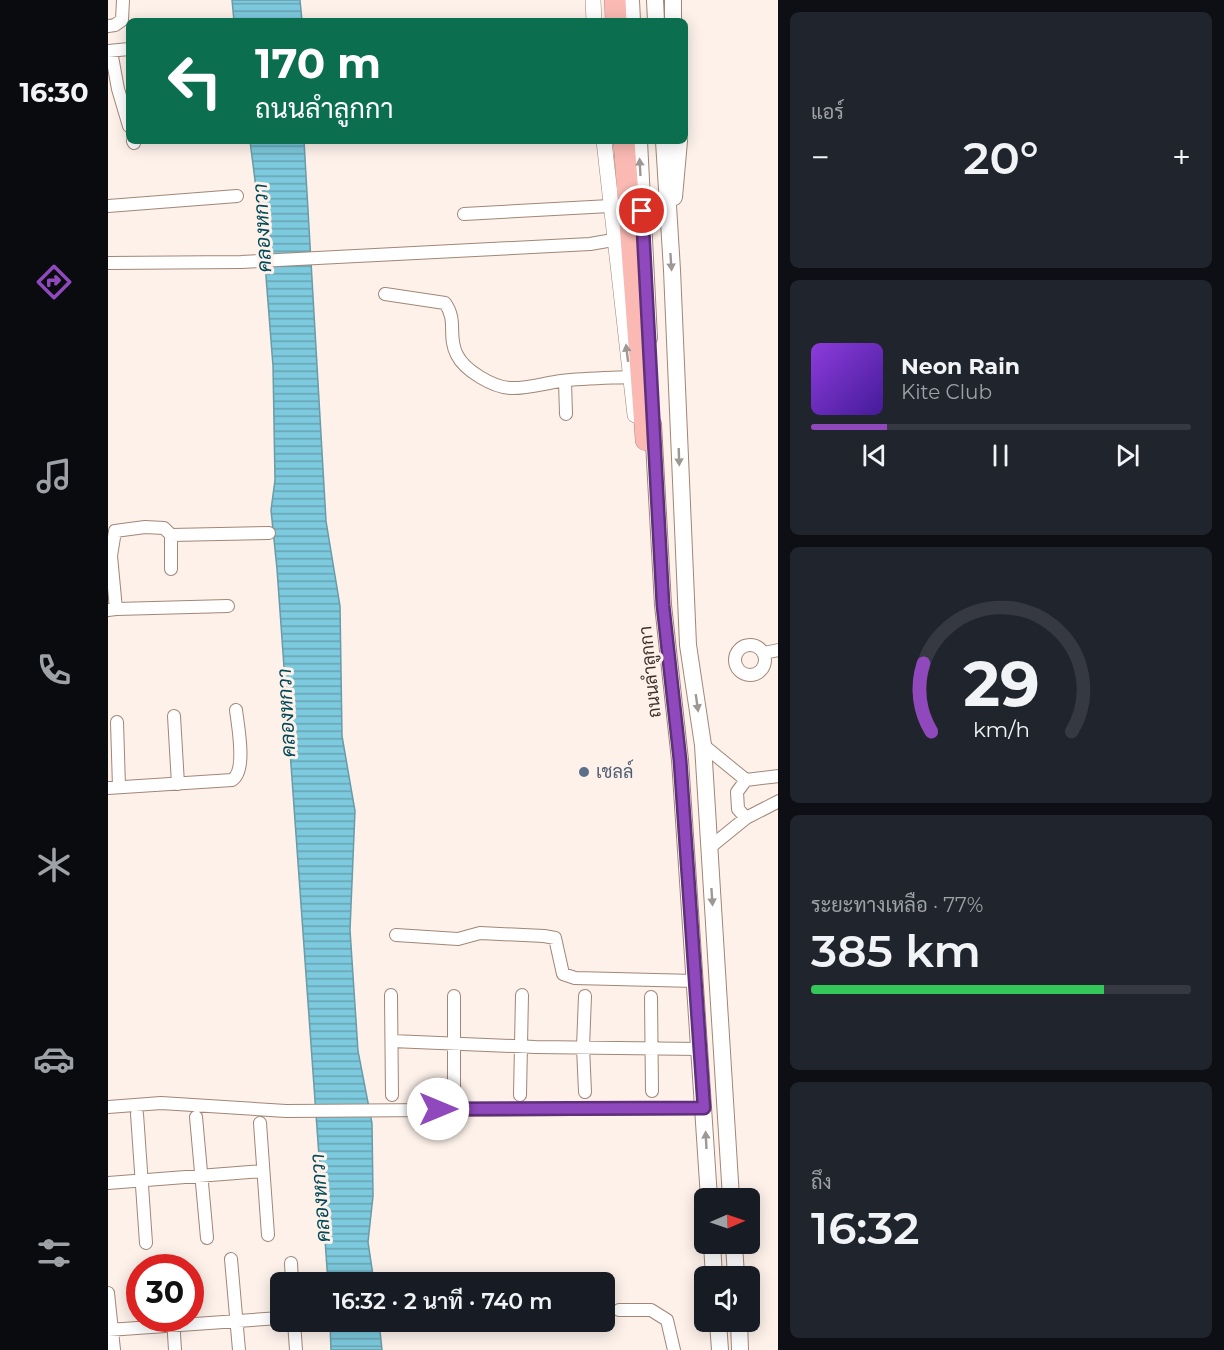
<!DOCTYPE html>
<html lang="th">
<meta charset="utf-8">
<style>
body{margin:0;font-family:Montserrat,Sarabun,sans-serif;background:#20242c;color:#f1f3f6;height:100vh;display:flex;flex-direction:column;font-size:22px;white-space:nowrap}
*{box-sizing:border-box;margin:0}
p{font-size:20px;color:#9ea1a6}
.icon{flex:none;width:33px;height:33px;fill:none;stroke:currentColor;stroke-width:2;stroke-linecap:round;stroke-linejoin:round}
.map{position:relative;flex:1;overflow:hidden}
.panel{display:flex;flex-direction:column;gap:12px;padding:12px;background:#0d0f14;width:446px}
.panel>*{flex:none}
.top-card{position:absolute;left:18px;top:18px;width:562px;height:126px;border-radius:9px;box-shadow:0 3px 15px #0003;background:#0b6e4f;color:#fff;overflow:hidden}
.needle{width:39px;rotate:88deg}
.tools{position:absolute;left:586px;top:1188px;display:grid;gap:12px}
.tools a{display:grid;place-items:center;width:66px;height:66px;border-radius:9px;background:#171b24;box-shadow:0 3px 15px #0003;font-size:30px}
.speed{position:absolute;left:18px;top:1254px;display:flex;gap:12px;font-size:30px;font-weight:700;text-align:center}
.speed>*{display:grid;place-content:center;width:78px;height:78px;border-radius:50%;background:#171b24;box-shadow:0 3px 15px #0003;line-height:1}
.speed .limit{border:9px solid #d22;background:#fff;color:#111}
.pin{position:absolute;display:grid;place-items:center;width:51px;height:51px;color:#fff;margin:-26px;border:3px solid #fff;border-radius:50%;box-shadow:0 2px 6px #0007}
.me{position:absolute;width:66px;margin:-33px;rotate:90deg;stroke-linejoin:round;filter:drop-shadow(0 0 4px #0008)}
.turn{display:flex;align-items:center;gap:21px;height:126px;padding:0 30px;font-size:27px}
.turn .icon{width:78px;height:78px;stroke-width:2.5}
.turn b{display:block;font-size:42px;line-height:51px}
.big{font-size:45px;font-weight:600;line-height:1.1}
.panel .tile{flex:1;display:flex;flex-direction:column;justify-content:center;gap:9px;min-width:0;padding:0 21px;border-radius:9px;background:#20242c}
.panel .dial{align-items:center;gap:0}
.dial svg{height:156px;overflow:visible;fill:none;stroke:#363941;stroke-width:7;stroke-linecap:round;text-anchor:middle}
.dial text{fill:#f1f3f6;stroke:none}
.song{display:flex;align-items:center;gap:18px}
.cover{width:72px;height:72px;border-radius:9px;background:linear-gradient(135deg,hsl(270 70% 55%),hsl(260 70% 35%))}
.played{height:6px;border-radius:3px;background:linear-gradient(90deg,#9049bc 20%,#363941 20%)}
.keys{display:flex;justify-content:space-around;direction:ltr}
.heat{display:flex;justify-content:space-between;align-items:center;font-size:33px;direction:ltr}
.charge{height:9px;border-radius:4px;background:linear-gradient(90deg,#34c759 77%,#363941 0)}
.trip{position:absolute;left:162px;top:1272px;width:345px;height:60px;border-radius:9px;background:#171b24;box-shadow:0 3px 15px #0003;font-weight:600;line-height:60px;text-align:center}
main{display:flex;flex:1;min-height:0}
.menu{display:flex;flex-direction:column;width:108px;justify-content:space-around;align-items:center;background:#090b0e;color:#9ea1a6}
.menu .icon{width:42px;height:42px}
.menu .on{color:#9049bc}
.menu b{font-size:27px;color:#f1f3f6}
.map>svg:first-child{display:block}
.water{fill:url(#water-rules);stroke:#6a9ba8;stroke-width:1.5}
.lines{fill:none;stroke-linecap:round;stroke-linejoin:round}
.minor-casing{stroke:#a18677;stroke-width:14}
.tertiary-casing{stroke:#a18677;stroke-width:16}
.secondary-casing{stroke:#a18677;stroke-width:18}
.motorway-casing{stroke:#b88983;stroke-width:22}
.minor{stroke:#fff;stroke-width:12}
.tertiary{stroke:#fff;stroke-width:15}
.secondary{stroke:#fff;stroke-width:16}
.motorway{stroke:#fab9b3;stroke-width:21}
.oneway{fill:#9e9895}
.route-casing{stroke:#5e2f7a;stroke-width:15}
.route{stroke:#9049bc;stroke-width:10}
.service-dot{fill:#5c6f8a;stroke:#fdf1ea;stroke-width:2}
.labels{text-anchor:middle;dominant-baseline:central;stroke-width:6;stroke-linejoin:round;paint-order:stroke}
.street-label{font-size:18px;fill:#3c312b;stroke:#fdf1ea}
.service-label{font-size:18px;fill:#4e5e75;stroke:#fdf1ea;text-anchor:start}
.water-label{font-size:20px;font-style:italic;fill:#014958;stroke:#fdf1ea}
</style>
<main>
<nav class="menu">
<b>16:30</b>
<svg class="icon on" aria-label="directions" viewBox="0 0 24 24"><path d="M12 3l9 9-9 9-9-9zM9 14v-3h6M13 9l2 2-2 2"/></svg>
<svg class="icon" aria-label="music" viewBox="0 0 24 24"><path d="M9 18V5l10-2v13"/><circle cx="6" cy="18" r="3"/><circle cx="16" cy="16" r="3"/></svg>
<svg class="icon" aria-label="phone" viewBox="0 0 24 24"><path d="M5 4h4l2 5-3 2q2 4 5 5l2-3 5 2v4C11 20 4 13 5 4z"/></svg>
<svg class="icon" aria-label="climate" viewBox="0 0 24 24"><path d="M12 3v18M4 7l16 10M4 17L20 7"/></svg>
<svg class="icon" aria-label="car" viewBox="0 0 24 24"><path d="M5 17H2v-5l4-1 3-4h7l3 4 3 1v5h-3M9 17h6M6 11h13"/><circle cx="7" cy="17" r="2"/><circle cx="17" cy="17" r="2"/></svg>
<svg class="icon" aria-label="filters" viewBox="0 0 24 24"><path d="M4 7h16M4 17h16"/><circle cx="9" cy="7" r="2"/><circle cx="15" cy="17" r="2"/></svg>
</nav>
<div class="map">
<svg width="671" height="1350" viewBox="0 0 671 1350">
<defs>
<pattern id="water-rules" width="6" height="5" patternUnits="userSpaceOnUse" patternTransform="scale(1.5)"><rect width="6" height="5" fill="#7dc9dd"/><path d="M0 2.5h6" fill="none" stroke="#68a4b3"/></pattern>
</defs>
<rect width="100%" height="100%" fill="#fdf1ea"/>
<path class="water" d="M124,0H192L194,21H126Z
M142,141H196L218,521L232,606L234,736L247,811L242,930L250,1051L264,1123L265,1196L260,1242L266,1282H220L169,569L163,510L167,480L165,366L156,251Z
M222,1322H271L274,1350H223Z"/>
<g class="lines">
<defs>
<path id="minor" d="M0,26L7,25L14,20L15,0
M0,51L21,49
M3,51L10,89L21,126
M25,141L26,143
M0,206L129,196
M356,214L502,206
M0,263L133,262L482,244L505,240
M277,294L337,303C350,321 339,336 349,355C357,371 385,387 402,388C418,389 437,383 453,381C476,378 499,378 522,377
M457,381L458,414
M63,535V569
M8,609L120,606
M0,610L8,609L3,556L7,531L37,527L56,528L63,535L161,533
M627 660a15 15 0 1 1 30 0a15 15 0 1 1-30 0Z
M656,653L671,650
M66,716L70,784
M9,722L11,787
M595,745L638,780L671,776
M0,788L124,780C139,771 130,727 128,710
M638,818L630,809L629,792L638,780
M601,848L638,818L671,801
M288,935L350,939L372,933L436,936L447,938L455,974L467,978L587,981
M283,995L284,1095
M543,997L544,1091
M284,1041L427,1047L592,1049
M477,1092L475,1047L477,996
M346,1095V996
M412,1095L414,995
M0,1107L53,1103L178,1111L596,1108
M29,1114L38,1243
M88,1117L99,1238
M152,1123L160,1235
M0,1183L155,1171
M123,1259L131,1350
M62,1262V1268
M183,1263L184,1282
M0,1293L6,1350
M511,1310H543L559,1320L566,1350
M65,1318L67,1350
M186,1322L188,1350
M0,1330L172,1318"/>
<path id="tertiary" d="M485,0L486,21
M496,141L527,415"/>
<path id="secondary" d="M523,0L524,21
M547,0L548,21
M565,0V21
M531,141L541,338
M556,141L564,270L580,645L595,745L623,1198
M566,197L571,141
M545,424L555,605L572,760L601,1198
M604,1244L606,1276
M626,1244L628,1276
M610,1322L612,1350
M631,1322L632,1350"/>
<path id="motorway" d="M507,0L508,21
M516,141L538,440"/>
</defs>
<use href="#minor" class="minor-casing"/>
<use href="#tertiary" class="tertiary-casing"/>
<use href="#secondary" class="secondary-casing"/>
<use href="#motorway" class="motorway-casing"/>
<use href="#minor" class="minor"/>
<use href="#tertiary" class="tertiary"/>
<use href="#secondary" class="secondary"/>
<use href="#motorway" class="motorway"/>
</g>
<defs><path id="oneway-solid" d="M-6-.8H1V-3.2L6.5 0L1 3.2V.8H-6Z" transform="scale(1.5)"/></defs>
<g class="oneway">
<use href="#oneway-solid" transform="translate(532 167) rotate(-93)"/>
<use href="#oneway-solid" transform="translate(563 262) rotate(86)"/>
<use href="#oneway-solid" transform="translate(519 353) rotate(-97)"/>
<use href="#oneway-solid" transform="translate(571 457) rotate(88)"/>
<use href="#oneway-solid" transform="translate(589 703) rotate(82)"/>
<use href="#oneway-solid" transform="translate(604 897) rotate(86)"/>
<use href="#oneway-solid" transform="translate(598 1140) rotate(-93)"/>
</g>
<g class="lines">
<defs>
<path id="route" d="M330,1109L596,1108L572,760L555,605L534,211"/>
</defs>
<use href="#route" class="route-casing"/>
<use href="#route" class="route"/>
</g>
<circle class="service-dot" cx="476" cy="772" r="6"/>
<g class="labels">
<g class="street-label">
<text transform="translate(542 672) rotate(-96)">ถนนลำลูกกา</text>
</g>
<g class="service-label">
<text x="488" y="772">เชลล์</text>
</g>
<g class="water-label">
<text transform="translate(154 228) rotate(-93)">คลองหกวา</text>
<text transform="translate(178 713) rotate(-93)">คลองหกวา</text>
<text transform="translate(212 1198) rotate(-94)">คลองหกวา</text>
</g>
</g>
</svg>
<div class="tools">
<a><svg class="needle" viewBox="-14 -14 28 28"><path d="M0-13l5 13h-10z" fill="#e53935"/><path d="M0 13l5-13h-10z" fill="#9ea1a6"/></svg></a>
<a><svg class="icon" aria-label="sound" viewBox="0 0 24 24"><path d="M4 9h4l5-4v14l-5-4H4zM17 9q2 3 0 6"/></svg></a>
</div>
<div class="speed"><div class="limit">30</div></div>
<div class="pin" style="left:534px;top:211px;background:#d93025"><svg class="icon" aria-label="arrive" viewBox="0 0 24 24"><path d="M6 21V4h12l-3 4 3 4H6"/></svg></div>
<svg class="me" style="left:330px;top:1109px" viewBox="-20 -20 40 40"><circle r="19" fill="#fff"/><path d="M0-13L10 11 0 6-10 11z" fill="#9049bc"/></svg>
<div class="trip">16:32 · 2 นาที · 740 m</div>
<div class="top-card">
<div class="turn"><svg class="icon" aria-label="left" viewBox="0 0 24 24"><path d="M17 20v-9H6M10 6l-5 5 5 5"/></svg><div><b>170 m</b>ถนนลำลูกกา</div></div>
</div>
</div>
<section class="panel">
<div class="tile"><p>แอร์</p>
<div class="heat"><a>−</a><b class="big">20°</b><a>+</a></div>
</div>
<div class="tile">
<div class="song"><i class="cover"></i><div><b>Neon Rain</b><p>Kite Club</p></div></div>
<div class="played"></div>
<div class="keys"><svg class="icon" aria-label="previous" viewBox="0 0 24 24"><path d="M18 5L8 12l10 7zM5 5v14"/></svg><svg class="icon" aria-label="pause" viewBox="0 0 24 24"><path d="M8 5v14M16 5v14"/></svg><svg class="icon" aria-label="next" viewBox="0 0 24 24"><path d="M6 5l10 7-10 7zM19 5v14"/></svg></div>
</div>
<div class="tile dial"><svg viewBox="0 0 100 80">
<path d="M14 69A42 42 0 1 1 86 69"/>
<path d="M14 69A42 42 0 0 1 10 34" stroke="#9049bc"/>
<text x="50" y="56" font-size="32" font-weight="700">29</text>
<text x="50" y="72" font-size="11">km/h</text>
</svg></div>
<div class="tile"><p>ระยะทางเหลือ · 77%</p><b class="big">385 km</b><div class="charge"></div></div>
<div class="tile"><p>ถึง</p><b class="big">16:32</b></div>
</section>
</main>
